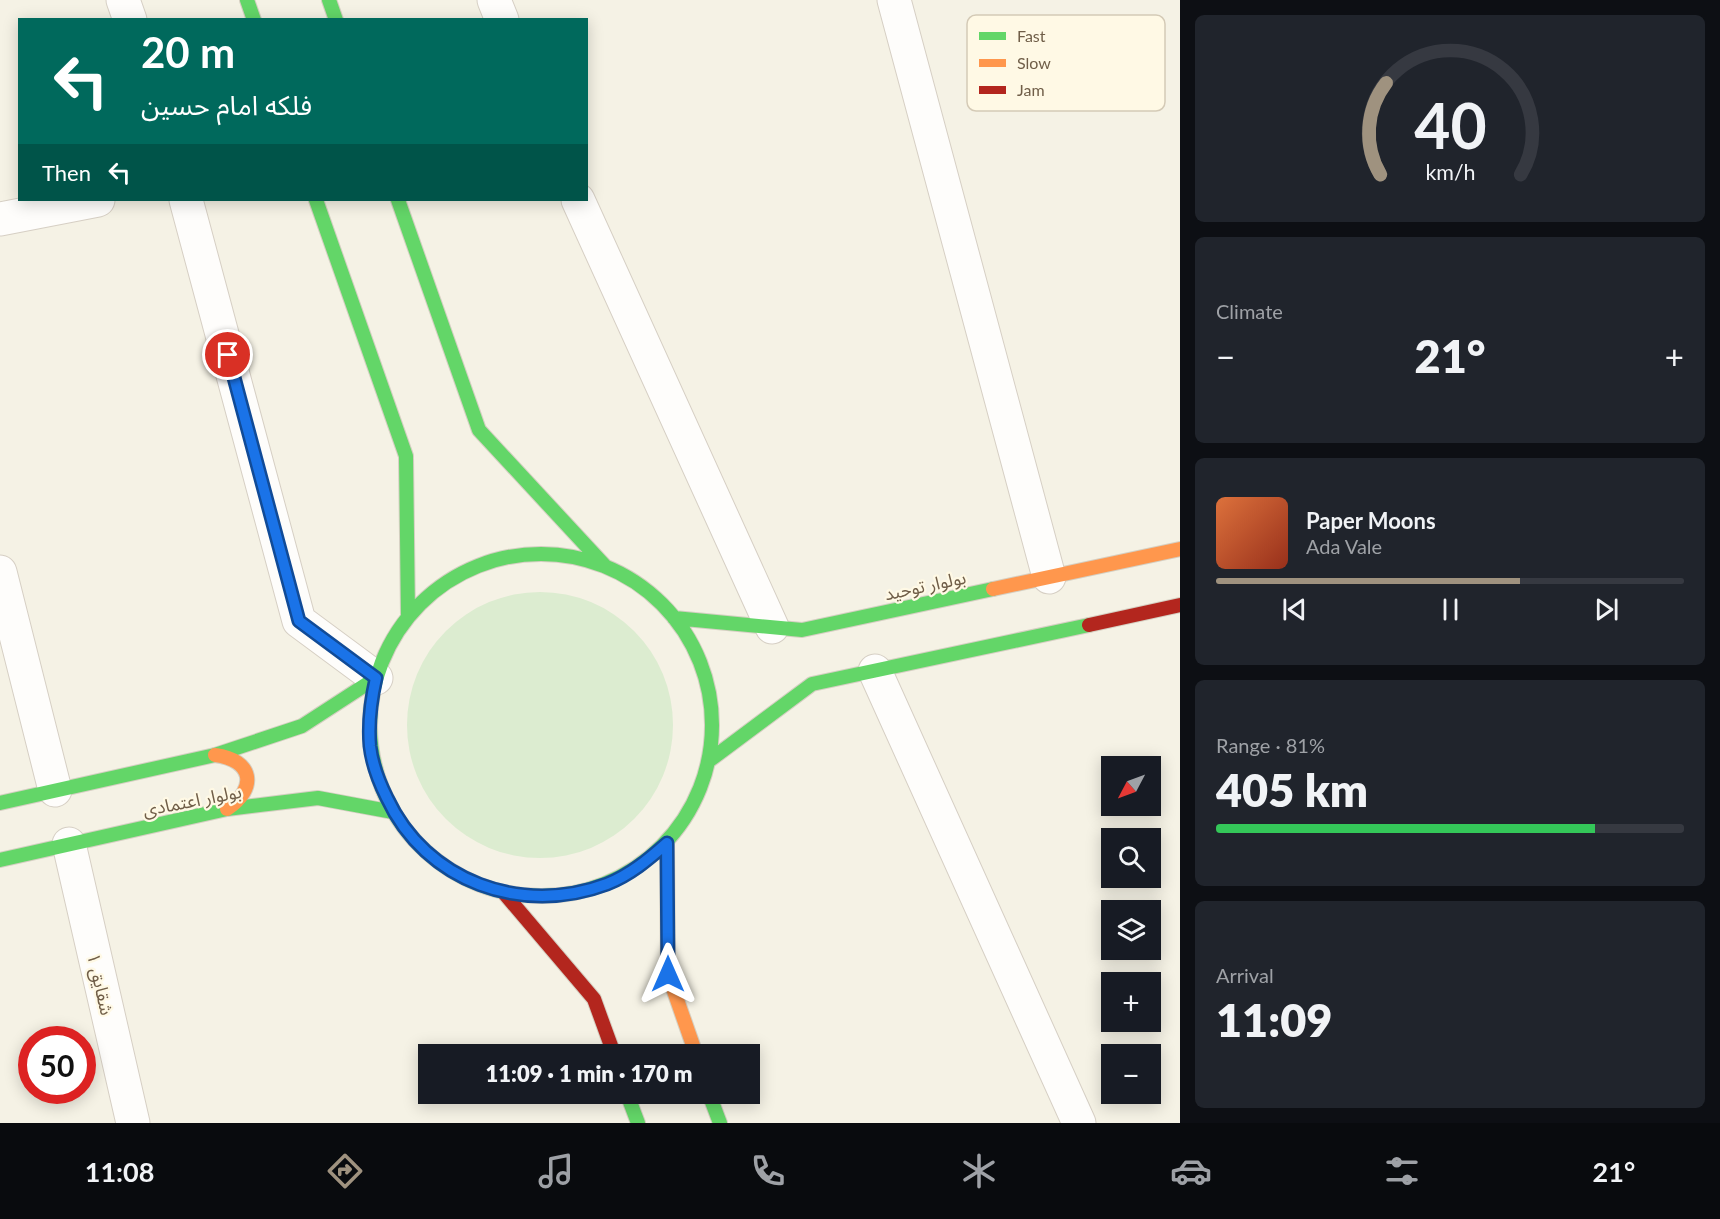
<!DOCTYPE html>
<meta charset="utf-8">
<style>
body{margin:0;font-family:Lato,"Noto Sans Arabic",sans-serif;background:#20242c;color:#f1f3f6;height:100vh;display:flex;flex-direction:column;font-size:22px;white-space:nowrap}
*{box-sizing:border-box;margin:0}
p{font-size:20px;color:#9ea1a6}
.icon{flex:none;width:33px;height:33px;fill:none;stroke:currentColor;stroke-width:2;stroke-linecap:round;stroke-linejoin:round}
.map{position:relative;flex:1;overflow:hidden}
.sheet{display:flex;flex-direction:column;gap:15px;padding:15px;background:#0d0f14;width:540px}
.sheet>*{flex:none}
.top-card{position:absolute;left:18px;top:18px;width:570px;height:183px;border-radius:0px;box-shadow:0 3px 15px #0003;background:#00695c;color:#fff;overflow:hidden}
.needle{width:39px;rotate:229deg}
.fabs{position:absolute;left:1101px;top:756px;display:grid;gap:12px}
.fabs a{display:grid;place-items:center;width:60px;height:60px;border-radius:0px;background:#171b24;box-shadow:0 3px 15px #0003;font-size:30px}
.speed{position:absolute;left:18px;top:1026px;display:flex;gap:12px;font-size:30px;font-weight:700;text-align:center}
.speed>*{display:grid;place-content:center;width:78px;height:78px;border-radius:50%;background:#171b24;box-shadow:0 3px 15px #0003;line-height:1}
.speed .limit{border:9px solid #d22;background:#fff;color:#111}
.pin{position:absolute;display:grid;place-items:center;width:51px;height:51px;color:#fff;margin:-26px;border:3px solid #fff;border-radius:50%;box-shadow:0 2px 6px #0007}
.me{position:absolute;width:66px;margin:-33px;rotate:0deg;stroke-linejoin:round;filter:drop-shadow(0 0 4px #0008)}
.turn{display:flex;align-items:center;gap:21px;height:126px;padding:0 24px;font-size:27px}
.turn .icon{width:78px;height:78px;stroke-width:2.5}
.turn b{display:block;font-size:42px;line-height:51px}
.then{display:flex;align-items:center;height:57px;padding:0 24px;background:#0003;gap:12px;font-size:22px}
.big{font-size:45px;font-weight:800;line-height:1.1}
.sheet .tile{flex:1;display:flex;flex-direction:column;justify-content:center;gap:9px;min-width:0;padding:0 21px;border-radius:9px;background:#20242c}
.sheet .dial{align-items:center;gap:0}
.dial svg{height:156px;overflow:visible;fill:none;stroke:#363941;stroke-width:7;stroke-linecap:round;text-anchor:middle}
.dial text{fill:#f1f3f6;stroke:none}
.song{display:flex;align-items:center;gap:18px}
.cover{width:72px;height:72px;border-radius:9px;background:linear-gradient(135deg,hsl(20 70% 55%),hsl(10 70% 35%))}
.played{height:6px;border-radius:3px;background:linear-gradient(90deg,#9f927f 65%,#363941 65%)}
.keys{display:flex;justify-content:space-around;direction:ltr}
.heat{display:flex;justify-content:space-between;align-items:center;font-size:33px;direction:ltr}
.charge{height:9px;border-radius:4px;background:linear-gradient(90deg,#34c759 81%,#363941 0)}
.trip{position:absolute;left:418px;top:1044px;width:342px;height:60px;border-radius:0px;background:#171b24;box-shadow:0 3px 15px #0003;font-weight:800;line-height:60px;text-align:center}
.menu{display:flex;height:96px;justify-content:space-around;align-items:center;background:#090b0e;color:#9ea1a6}
.menu .icon{width:42px;height:42px}
.menu .active{color:#9f927f}
.menu b{font-size:27px;color:#f1f3f6}
main{display:flex;flex:1;min-height:0}
.map>svg:first-child{display:block}
.green{fill:#dcecd0}
.lines{fill:none;stroke-linecap:round;stroke-linejoin:round}
.street-casing{stroke:#d6cfc4;stroke-width:35}
.fast-casing{stroke:#d5cfc2;stroke-width:16}
.slow-casing{stroke:#d5cfc2;stroke-width:16}
.jam-casing{stroke:#d5cfc2;stroke-width:16}
.street{stroke:#fefdfb;stroke-width:33}
.fast{stroke:#63d668;stroke-width:14}
.slow{stroke:#ff974d;stroke-width:14}
.jam{stroke:#b3261e;stroke-width:14}
.route-casing{stroke:#114b97;stroke-width:15}
.route{stroke:#1a73e8;stroke-width:10}
.labels{text-anchor:middle;dominant-baseline:central;stroke-width:4.5;stroke-linejoin:round;paint-order:stroke}
.street-label{font-size:18px;fill:#705e48;stroke:#fff9e5}
.key{fill:#fff9e5;stroke:#d4cab6;stroke-width:1.5}
.key-label{font-size:16px;fill:#705e48}
</style>
<main>
<div class="map">
<svg width="1180" height="1123" viewBox="0 0 1180 1123">
<rect width="100%" height="100%" fill="#f5f2e5"/>
<path class="green" d="M407 725a133 133 0 1 1 266 0a133 133 0 1 1-266 0Z"/>
<g class="lines">
<defs>
<path id="street" d="M123,0L130,20
M494,0L502,20
M894,0L1049,577
M186,200L299,621L376,678
M578,200L772,627
M0,219L98,200
M0,572L55,790
M875,671L1079,1123
M69,844L133,1123"/>
<path id="fast" d="M247,0L254,20
M329,0L336,20
M316,200L406,456L408,616
M398,200L479,430L605,566
M370 725a171 171 0 1 1 342 0a171 171 0 1 1-342 0Z
M674,618L802,630L993,589
M710,760L812,684L1089,625
M0,803L215,755L302,726L376,678
M0,860L227,809L318,798L393,812
M627,1094L638,1123
M709,1094L720,1123"/>
<path id="slow" d="M993,589L1180,549
M215,755C253,760 258,788 227,809
M667,843L668,974L696,1054"/>
<path id="jam" d="M1089,625L1180,605
M504,893L594,999L614,1054"/>
</defs>
<use href="#street" class="street-casing"/>
<use href="#fast" class="fast-casing"/>
<use href="#slow" class="slow-casing"/>
<use href="#jam" class="jam-casing"/>
<use href="#street" class="street"/>
<use href="#fast" class="fast"/>
<use href="#slow" class="slow"/>
<use href="#jam" class="jam"/>
</g>
<g class="lines">
<defs>
<path id="route" d="M228,355L299,621L376,678C371,700 368,723 370,746C372,764 379,782 387,798C426,882 522,916 607,884C630,875 649,859 667,843L668,974"/>
</defs>
<use href="#route" class="route-casing"/>
<use href="#route" class="route"/>
</g>
<g class="labels">
<g class="street-label">
<text transform="translate(925 585) rotate(-12)">بولوار توحید</text>
<text transform="translate(192 800) rotate(-11)">بولوار اعتمادی</text>
<text transform="translate(101 984) rotate(77)">شقایق ۱</text>
</g>
</g>
<rect x="967" y="15" width="198" height="96" rx="9" class="key"/>
<rect x="979" y="32" width="27" height="8" fill="#63d668"/>
<rect x="979" y="59" width="27" height="8" fill="#ff974d"/>
<rect x="979" y="86" width="27" height="8" fill="#b3261e"/>
<g class="key-label">
<text x="1017" y="42">Fast</text>
<text x="1017" y="69">Slow</text>
<text x="1017" y="96">Jam</text>
</g>
</svg>
<div class="fabs">
<a><svg class="needle" viewBox="-14 -14 28 28"><path d="M0-13l5 13h-10z" fill="#e53935"/><path d="M0 13l5-13h-10z" fill="#9ea1a6"/></svg></a>
<a><svg class="icon" aria-label="search" viewBox="0 0 24 24"><circle cx="10" cy="10" r="6"/><path d="M15 15l6 6"/></svg></a>
<a><svg class="icon" aria-label="layers" viewBox="0 0 24 24"><path d="M12 4l9 5-9 5-9-5zM3 14l9 5 9-5"/></svg></a>
<a>+</a>
<a>−</a>
</div>
<div class="speed"><div class="limit">50</div></div>
<div class="pin" style="left:228px;top:355px;background:#d93025"><svg class="icon" aria-label="arrive" viewBox="0 0 24 24"><path d="M6 21V4h12l-3 4 3 4H6"/></svg></div>
<svg class="me" style="left:668px;top:974px" viewBox="-20 -20 40 40"><path d="M0-17L14 15 0 8-14 15z" fill="#1a73e8" stroke="#fff" stroke-width="4"/></svg>
<div class="trip">11:09 · 1 min · 170 m</div>
<div class="top-card">
<div class="turn"><svg class="icon" aria-label="left" viewBox="0 0 24 24"><path d="M17 20v-9H6M10 6l-5 5 5 5"/></svg><div><b>20 m</b>فلکه امام حسین</div></div>
<div class="then">Then<svg class="icon" aria-label="left" viewBox="0 0 24 24"><path d="M17 20v-9H6M10 6l-5 5 5 5"/></svg></div>
</div>
</div>
<section class="sheet">
<div class="tile dial"><svg viewBox="0 0 100 80">
<path d="M14 69A42 42 0 1 1 86 69"/>
<path d="M14 69A42 42 0 0 1 17 22" stroke="#9f927f"/>
<text x="50" y="56" font-size="32" font-weight="700">40</text>
<text x="50" y="72" font-size="11">km/h</text>
</svg></div>
<div class="tile"><p>Climate</p>
<div class="heat"><a>−</a><b class="big">21°</b><a>+</a></div>
</div>
<div class="tile">
<div class="song"><i class="cover"></i><div><b>Paper Moons</b><p>Ada Vale</p></div></div>
<div class="played"></div>
<div class="keys"><svg class="icon" aria-label="previous" viewBox="0 0 24 24"><path d="M18 5L8 12l10 7zM5 5v14"/></svg><svg class="icon" aria-label="pause" viewBox="0 0 24 24"><path d="M8 5v14M16 5v14"/></svg><svg class="icon" aria-label="next" viewBox="0 0 24 24"><path d="M6 5l10 7-10 7zM19 5v14"/></svg></div>
</div>
<div class="tile"><p>Range · 81%</p><b class="big">405 km</b><div class="charge"></div></div>
<div class="tile"><p>Arrival</p><b class="big">11:09</b></div>
</section>
</main>
<nav class="menu">
<b>11:08</b>
<svg class="icon active" aria-label="directions" viewBox="0 0 24 24"><path d="M12 3l9 9-9 9-9-9zM9 14v-3h6M13 9l2 2-2 2"/></svg>
<svg class="icon" aria-label="music" viewBox="0 0 24 24"><path d="M9 18V5l10-2v13"/><circle cx="6" cy="18" r="3"/><circle cx="16" cy="16" r="3"/></svg>
<svg class="icon" aria-label="phone" viewBox="0 0 24 24"><path d="M5 4h4l2 5-3 2q2 4 5 5l2-3 5 2v4C11 20 4 13 5 4z"/></svg>
<svg class="icon" aria-label="climate" viewBox="0 0 24 24"><path d="M12 3v18M4 7l16 10M4 17L20 7"/></svg>
<svg class="icon" aria-label="car" viewBox="0 0 24 24"><path d="M5 17H2v-5l4-1 3-4h7l3 4 3 1v5h-3M9 17h6M6 11h13"/><circle cx="7" cy="17" r="2"/><circle cx="17" cy="17" r="2"/></svg>
<svg class="icon" aria-label="filters" viewBox="0 0 24 24"><path d="M4 7h16M4 17h16"/><circle cx="9" cy="7" r="2"/><circle cx="15" cy="17" r="2"/></svg>
<b>21°</b>
</nav>
